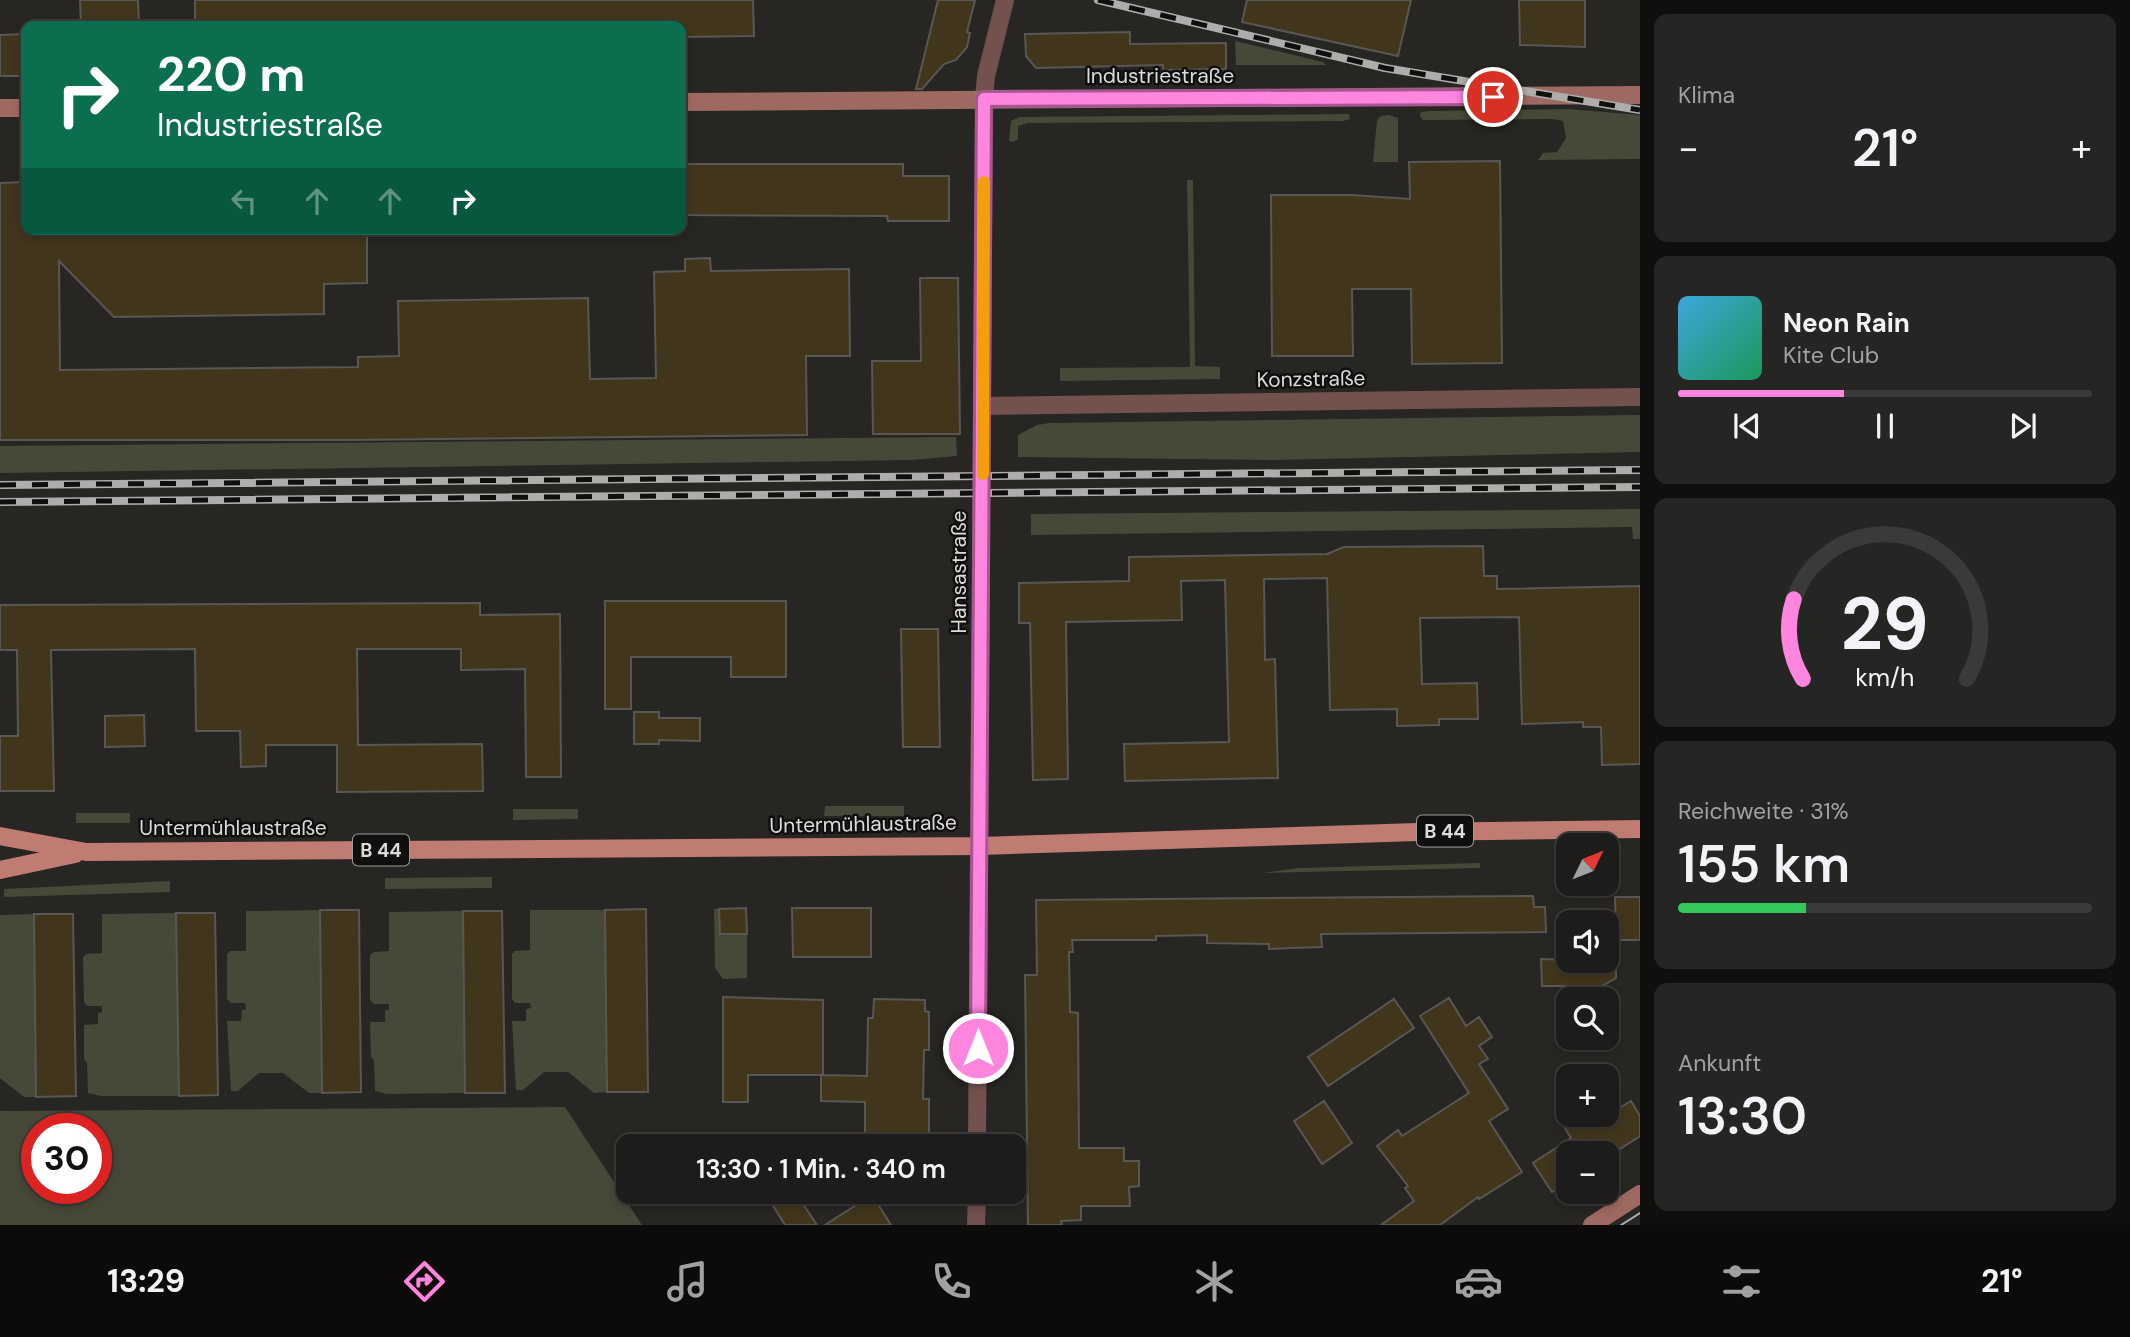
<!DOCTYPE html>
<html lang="de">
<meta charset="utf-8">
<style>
body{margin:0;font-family:"DM Sans",sans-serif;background:#252523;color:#f1f3f6;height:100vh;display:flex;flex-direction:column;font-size:26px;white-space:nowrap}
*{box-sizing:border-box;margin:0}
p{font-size:23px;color:#a0a1a2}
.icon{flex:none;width:38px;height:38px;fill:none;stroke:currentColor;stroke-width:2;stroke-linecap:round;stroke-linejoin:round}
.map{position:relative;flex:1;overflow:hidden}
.side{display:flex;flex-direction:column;gap:14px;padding:14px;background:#100f0e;width:490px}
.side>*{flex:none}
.top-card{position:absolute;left:21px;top:21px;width:665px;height:214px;border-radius:14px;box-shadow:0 4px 10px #0003,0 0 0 2px #3b3a39;background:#0b6e4f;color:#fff;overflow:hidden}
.needle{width:46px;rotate:47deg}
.buttons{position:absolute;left:1556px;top:833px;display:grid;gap:14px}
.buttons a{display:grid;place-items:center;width:63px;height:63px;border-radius:14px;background:#1d1c1a;box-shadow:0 4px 10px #0003,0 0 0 2px #3b3a39;font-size:35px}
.speed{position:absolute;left:21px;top:1113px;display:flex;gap:14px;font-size:35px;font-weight:700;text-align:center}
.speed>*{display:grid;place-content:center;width:91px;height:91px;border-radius:50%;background:#1d1c1a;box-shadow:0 4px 10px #0003,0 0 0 2px #3b3a39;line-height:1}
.speed .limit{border:10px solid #d22;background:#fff;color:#111}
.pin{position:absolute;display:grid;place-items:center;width:60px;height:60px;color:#fff;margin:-30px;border:4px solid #fff;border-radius:50%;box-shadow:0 2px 7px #0007}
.me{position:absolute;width:77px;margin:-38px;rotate:0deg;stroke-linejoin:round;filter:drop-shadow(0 0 5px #0008)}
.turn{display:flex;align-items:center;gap:24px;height:147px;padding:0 21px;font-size:32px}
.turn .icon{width:91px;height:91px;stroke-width:2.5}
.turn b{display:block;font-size:49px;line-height:60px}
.lanes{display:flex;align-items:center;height:66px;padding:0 21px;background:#0003;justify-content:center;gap:35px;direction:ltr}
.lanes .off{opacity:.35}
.big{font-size:52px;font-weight:600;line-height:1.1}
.side .card{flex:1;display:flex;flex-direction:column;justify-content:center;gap:10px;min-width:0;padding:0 24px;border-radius:14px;background:#252523}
.side .dial{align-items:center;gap:0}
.dial svg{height:182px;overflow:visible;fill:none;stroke:#3b3a39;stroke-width:7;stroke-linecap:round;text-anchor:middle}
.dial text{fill:#f1f3f6;stroke:none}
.song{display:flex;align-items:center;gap:21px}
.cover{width:84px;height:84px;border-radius:10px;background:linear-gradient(135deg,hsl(200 70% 55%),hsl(150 70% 35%))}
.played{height:7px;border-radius:4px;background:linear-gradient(90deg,#ff85de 40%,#3b3a39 40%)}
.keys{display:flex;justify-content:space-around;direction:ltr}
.heat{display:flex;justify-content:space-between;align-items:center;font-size:38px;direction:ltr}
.charge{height:10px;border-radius:5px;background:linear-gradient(90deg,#34c759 31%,#3b3a39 0)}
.trip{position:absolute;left:616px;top:1134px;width:410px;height:70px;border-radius:14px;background:#1d1c1a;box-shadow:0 4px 10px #0003,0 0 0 2px #3b3a39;font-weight:600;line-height:70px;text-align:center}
.tab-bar{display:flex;height:112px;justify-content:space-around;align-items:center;background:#0c0b0a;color:#a0a1a2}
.tab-bar .icon{width:49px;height:49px}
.tab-bar .selected{color:#ff85de}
.tab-bar b{font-size:32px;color:#f1f3f6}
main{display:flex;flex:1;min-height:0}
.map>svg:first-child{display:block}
.green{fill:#464937;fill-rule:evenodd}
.building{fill:#41351c;stroke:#585754;stroke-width:2}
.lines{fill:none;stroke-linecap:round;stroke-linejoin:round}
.street{stroke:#73524d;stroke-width:18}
.secondary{stroke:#9e6962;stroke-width:18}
.primary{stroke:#c07b72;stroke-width:18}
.tram{stroke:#aeadac;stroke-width:2}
.rail-casing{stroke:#aeadac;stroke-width:8}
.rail{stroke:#0f0f0e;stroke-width:5;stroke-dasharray:16;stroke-linecap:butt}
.route-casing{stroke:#a65690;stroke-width:18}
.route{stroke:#ff85de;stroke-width:12}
.slow{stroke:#f59e0b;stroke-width:12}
.labels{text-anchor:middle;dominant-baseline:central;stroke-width:5;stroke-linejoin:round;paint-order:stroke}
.shield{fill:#0f0f0e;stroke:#9e9e9d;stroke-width:2}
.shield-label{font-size:19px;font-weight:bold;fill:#dcdbda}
.street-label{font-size:21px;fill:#dcdbda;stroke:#0f0f0e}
</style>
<main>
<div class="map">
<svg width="1640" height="1225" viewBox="0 0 1640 1225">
<rect width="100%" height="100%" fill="#272623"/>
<path class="green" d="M1235,41L1323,62L1326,65H1236Z
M1568,109L1640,115V159L1538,160L1543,153L1557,152L1566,138L1563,121L1553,119L1423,120L1420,116L1421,112L1430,111Z
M1349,114L1350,119L1343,121L1028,123L1018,126V139L1013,142L1009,141L1011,121L1019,117Z
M1389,115L1398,118V162H1373L1377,120L1381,116Z
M1187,180H1193L1195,366L1220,367V379L1060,381V368L1190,367Z
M1640,415V452L1272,460L1018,457V435L1037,425L1050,423Z
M956,437L957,456L911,460L0,473V446Z
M1640,509V539H1633L1632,527L1031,535V514Z
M825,806H904V816H824Z
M513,809H578V819L513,820Z
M76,813H130V823H76Z
M1480,863V868L1263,873L1298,868Z
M492,877V888L385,889V878Z
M170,881V892L4,897V889Z
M714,909H719L720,934H747V978L723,979L715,968Z
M320,910L322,1093H309L283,1073H259L238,1091H231L227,1021H241L242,1010L246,1009L245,1003H231L227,999V954L230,951H246V911Z
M530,910H605L607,1092L594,1093L568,1072H544L523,1090H516L512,1021H526V1009L531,1008L530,1003H515L512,999V954L515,951L530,950Z
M463,911L465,1093L387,1094L375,1091L374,1060L371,1057L370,1022H385V1010H389V1004H374L370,1000V955L374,952L389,951V912Z
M176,913L179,1096H101L88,1093L87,1063L84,1059V1025L98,1024V1013L102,1012V1006H87L84,1002L83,957L87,954L102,953V914Z
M34,914L36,1097H24L0,1078V915Z
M565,1107L642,1225H0V1111ZM37,1129H96V1188H37Z"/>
<path class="building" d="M80,0H138L139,26H81Z
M195,0H753L754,36L681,37V26H195Z
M938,0H975L967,32L970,33L967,47L956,60L944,64L922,89H916Z
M1247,0H1411L1398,56L1242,22Z
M1519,0H1585V47L1520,45Z
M1130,32V44L1226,43V69L1163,70V65L1036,68L1026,56L1025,34Z
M26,34V76H0V35Z
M1500,161L1502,363L1412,364L1411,289H1352L1353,356H1272L1271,195H1352L1410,199L1409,162Z
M681,164H903V176H949V221H888L887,216L681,215Z
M26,182V229H367V283L324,284V314L114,317L59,261L60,370L358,367V357L399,356L398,301L588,298L590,379L656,378L654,272L685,271V259L710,258L711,271L849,269L850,356H806L807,435L349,440H0V183Z
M920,278H958L960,434H873L872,361H921Z
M1483,546L1484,576H1497V589L1640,586V764L1602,765L1601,727H1583V722L1522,724L1519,617L1420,618L1422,684L1477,683L1478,719H1439V725L1397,726V709L1330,710L1327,578L1264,579L1265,660L1275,659L1278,778L1125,781L1124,744L1229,742L1225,580L1181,581L1182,620L1066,622L1068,779L1033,780L1030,623H1019V583L1129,581V557L1327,554L1344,547Z
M605,601H786V677H731V657H631V709H605Z
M480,603V615L560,614L561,777H526L525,669L461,670V649H357L358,745L482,744L483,791L337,792V745H266V766L241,767L240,731H196L195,649L51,650L54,791H0V736H18L17,650H0V605Z
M901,629H938L940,747H903Z
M634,712H659V718H700V741L659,740V744H634Z
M144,715L145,746L105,747V716Z
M1533,896L1534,907H1545L1546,932L1321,934L1322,947L1291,948L1269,949V944L1207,943V935L1156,936V940H1072L1073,952H1069L1070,1012L1078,1013L1079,1148H1124V1161H1139V1186L1129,1187L1130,1206H1081V1220L1061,1221L1062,1225H1028L1025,975H1037L1036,900Z
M1615,897H1640V940H1616Z
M746,908L747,934H720L719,909Z
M792,908H871V957H793Z
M646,909L648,1092H607L605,910Z
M320,910H359L361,1092L322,1093Z
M463,911H502L505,1093H465Z
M176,913H215L218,1095L179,1096Z
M34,914H73L76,1096L36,1097Z
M1541,959L1606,961V959H1616V978L1602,986H1542Z
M723,997L823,1000V1075H748V1102H723Z
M1449,998L1466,1026L1479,1017L1492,1037L1479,1046L1488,1059L1479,1064L1508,1109L1489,1121L1522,1172L1479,1199L1478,1197L1440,1225H1381L1414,1201L1405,1188L1408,1186L1377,1146L1398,1130L1402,1136L1469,1093L1420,1016Z
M874,999L925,1000V1011L929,1012V1050H924L923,1099H929V1146H865V1102L821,1101V1075L867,1076L868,1018H873Z
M1394,999L1414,1028L1328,1086L1308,1057Z
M1324,1101L1352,1143L1322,1164L1294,1121Z
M1631,1101L1640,1116V1136L1606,1158V1153H1568V1182L1552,1192L1533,1163L1571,1138L1557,1115H1606L1608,1109L1611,1113Z
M792,1192H795L817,1225H785L772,1204Z
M872,1195L891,1225H825Z"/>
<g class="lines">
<path class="street" d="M983,406L1640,397
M977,1146L984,99L986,76L1005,0
M976,1225L977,1192"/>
<path class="secondary" d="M681,102L1640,95
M0,108H26
M1592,1225L1640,1194"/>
<path class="primary" d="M0,836L86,852L980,846L1417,832L1640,829
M0,870L75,854"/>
<path class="tram" d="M1621,1225L1640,1213"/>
<defs>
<path id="rail" d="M1098,0L1385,68L1640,110
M0,485L1640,470
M0,502L1640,487"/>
</defs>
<use href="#rail" class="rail-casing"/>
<use href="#rail" class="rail"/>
</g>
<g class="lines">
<defs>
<path id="route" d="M978,1048L984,99L1493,97"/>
</defs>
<use href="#route" class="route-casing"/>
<use href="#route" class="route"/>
<path class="slow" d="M983,474L984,182"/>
</g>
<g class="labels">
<g class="shield">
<rect x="1417" y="815.5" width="56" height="31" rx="5"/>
<rect x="353" y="834.5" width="56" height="31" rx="5"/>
</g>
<g class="shield-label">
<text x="1445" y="831">B 44</text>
<text x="381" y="850">B 44</text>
</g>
<g class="street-label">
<text x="1160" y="76">Industriestraße</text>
<text transform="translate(1311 379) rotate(-1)">Konzstraße</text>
<text transform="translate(959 572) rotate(-90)">Hansastraße</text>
<text transform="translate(863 824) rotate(-1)">Untermühlaustraße</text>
<text x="233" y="828">Untermühlaustraße</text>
</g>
</g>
</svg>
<div class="buttons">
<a><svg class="needle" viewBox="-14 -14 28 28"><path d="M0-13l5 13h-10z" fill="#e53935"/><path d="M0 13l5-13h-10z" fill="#a0a1a2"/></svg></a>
<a><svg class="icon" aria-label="sound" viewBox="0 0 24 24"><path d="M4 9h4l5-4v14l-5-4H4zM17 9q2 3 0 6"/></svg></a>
<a><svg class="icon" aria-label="search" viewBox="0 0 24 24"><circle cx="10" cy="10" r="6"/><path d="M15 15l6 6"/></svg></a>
<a>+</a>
<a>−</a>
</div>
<div class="speed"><div class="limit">30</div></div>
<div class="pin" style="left:1493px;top:97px;background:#d93025"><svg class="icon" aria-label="arrive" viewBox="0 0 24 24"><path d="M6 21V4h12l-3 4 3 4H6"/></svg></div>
<svg class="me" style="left:978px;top:1048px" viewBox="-20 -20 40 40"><circle r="17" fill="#ff85de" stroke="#fff" stroke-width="3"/><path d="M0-11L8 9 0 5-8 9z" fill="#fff"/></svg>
<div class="trip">13:30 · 1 Min. · 340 m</div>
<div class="top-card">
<div class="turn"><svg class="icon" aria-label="right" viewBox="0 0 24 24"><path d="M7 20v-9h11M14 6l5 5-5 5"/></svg><div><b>220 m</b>Industriestraße</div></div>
<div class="lanes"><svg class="icon off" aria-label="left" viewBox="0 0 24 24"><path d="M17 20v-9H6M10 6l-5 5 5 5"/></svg><svg class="icon off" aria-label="ahead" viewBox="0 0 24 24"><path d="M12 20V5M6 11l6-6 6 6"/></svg><svg class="icon off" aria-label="ahead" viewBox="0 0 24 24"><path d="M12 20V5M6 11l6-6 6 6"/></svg><svg class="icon" aria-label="right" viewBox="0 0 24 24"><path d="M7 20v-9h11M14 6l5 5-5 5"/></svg></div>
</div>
</div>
<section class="side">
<div class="card"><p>Klima</p>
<div class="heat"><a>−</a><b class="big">21°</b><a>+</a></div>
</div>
<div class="card">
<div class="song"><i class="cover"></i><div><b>Neon Rain</b><p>Kite Club</p></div></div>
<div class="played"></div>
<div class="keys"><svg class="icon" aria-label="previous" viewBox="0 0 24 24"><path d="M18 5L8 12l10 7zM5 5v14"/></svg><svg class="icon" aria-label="pause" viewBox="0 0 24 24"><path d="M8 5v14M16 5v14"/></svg><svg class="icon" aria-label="next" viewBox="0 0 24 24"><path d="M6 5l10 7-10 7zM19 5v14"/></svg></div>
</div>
<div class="card dial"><svg viewBox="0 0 100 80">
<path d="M14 69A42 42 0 1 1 86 69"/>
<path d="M14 69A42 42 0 0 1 10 34" stroke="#ff85de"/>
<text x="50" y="56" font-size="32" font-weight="700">29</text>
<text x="50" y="72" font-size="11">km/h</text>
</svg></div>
<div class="card"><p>Reichweite · 31%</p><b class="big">155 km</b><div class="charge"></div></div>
<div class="card"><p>Ankunft</p><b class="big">13:30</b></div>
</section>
</main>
<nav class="tab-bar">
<b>13:29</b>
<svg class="icon selected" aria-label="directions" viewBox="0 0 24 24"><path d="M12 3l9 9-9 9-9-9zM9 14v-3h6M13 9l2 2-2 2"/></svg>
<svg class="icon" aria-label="music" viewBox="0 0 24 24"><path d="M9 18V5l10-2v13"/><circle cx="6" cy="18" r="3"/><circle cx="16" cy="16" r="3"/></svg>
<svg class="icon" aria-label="phone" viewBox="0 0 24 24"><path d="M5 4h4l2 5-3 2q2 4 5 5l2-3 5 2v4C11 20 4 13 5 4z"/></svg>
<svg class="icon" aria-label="climate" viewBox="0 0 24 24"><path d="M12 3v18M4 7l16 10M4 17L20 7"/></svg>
<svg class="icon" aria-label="car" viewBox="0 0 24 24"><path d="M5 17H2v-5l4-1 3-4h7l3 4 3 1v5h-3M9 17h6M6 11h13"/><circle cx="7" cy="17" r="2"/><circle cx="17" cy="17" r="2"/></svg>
<svg class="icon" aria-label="filters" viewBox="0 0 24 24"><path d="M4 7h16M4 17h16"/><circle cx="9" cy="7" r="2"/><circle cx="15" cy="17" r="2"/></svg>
<b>21°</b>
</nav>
